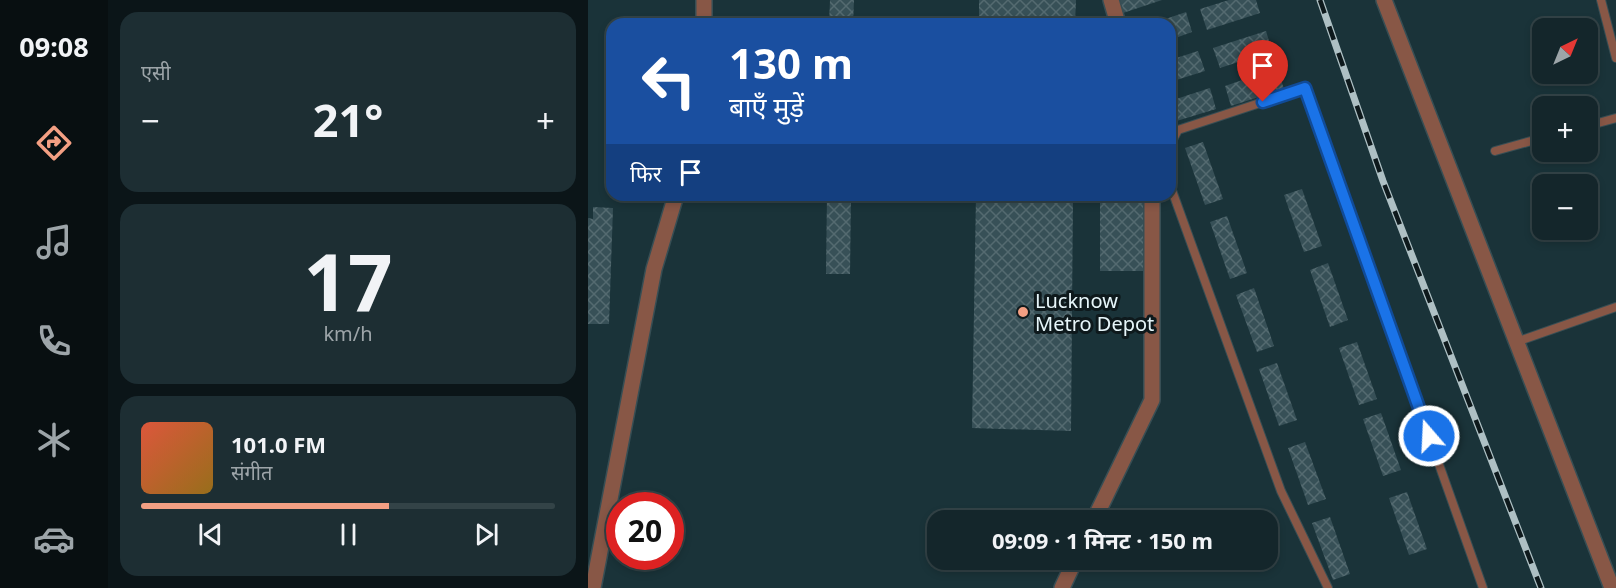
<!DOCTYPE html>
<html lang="hi">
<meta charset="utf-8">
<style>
body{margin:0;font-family:"Noto Sans","Noto Sans Devanagari",sans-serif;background:#1d2e33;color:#f1f3f6;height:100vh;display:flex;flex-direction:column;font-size:22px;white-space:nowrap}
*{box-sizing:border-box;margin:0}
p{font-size:20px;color:#9da5a9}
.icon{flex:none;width:33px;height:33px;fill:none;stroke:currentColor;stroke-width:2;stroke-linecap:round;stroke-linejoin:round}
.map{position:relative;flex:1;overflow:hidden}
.panel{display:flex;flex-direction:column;gap:12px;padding:12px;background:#0b1518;width:480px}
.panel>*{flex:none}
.hud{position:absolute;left:18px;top:18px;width:570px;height:183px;border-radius:18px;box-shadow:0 3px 9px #0003,0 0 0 2px #334347;background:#1a4fa0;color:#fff;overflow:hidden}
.needle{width:39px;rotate:43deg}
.fabs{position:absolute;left:944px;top:18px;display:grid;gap:12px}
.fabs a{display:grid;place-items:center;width:66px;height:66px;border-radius:12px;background:#14262b;box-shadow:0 3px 9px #0003,0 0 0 2px #334347;font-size:30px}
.speed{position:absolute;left:18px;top:492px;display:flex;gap:12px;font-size:30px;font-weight:700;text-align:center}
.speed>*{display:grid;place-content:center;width:78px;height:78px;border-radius:50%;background:#14262b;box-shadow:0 3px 9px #0003,0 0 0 2px #334347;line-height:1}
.speed .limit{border:9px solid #d22;background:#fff;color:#111}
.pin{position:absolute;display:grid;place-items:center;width:51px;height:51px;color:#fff;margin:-62px -26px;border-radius:50% 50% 50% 0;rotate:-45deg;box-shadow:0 0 6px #0007}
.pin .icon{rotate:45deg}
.me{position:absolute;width:66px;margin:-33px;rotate:341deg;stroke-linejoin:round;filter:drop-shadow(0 0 4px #0008)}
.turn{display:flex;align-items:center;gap:21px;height:126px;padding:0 24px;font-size:27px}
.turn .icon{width:78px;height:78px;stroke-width:2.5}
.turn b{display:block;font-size:42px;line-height:51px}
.then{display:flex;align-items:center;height:57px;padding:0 24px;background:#0003;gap:12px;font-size:22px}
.big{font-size:45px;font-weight:700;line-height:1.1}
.panel .widget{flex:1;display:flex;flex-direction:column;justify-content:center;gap:9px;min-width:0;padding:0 21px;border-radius:18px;background:#1d2e33}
.panel .dial{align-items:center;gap:0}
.dial b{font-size:78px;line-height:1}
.song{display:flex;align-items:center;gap:18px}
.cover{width:72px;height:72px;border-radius:9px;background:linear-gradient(135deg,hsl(10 70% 55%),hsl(40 70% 35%))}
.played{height:6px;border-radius:3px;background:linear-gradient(90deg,#f39f83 60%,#334347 60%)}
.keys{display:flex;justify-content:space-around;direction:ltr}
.heat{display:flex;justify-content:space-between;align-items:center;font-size:33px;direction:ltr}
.trip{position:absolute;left:339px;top:510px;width:351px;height:60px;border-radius:18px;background:#14262b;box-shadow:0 3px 9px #0003,0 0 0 2px #334347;font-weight:700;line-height:60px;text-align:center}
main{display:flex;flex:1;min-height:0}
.menu{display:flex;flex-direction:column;width:108px;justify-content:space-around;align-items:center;background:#080f11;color:#9da5a9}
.menu .icon{width:42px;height:42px}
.menu .selected{color:#f39f83}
.menu b{font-size:27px;color:#f1f3f6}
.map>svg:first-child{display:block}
.building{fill:url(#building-cross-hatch)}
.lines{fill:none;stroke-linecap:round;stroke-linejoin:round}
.service-casing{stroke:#374e54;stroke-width:10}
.minor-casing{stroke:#374e54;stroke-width:18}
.service{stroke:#885746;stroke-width:8}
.minor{stroke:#885746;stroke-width:15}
.rail-casing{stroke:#aec0c4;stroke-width:7}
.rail{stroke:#0e191c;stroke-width:4.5;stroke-dasharray:14;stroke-linecap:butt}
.route-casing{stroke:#114b97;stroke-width:15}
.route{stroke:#1a73e8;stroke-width:10}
.poi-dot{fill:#f39f83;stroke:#0e191c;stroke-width:2}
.labels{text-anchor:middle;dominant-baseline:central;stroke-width:6;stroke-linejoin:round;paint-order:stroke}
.poi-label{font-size:20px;fill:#e7f6fa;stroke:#0e191c;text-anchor:start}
</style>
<main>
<nav class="menu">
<b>09:08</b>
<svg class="icon selected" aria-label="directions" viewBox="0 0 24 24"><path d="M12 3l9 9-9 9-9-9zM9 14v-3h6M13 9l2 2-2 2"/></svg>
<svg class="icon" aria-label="music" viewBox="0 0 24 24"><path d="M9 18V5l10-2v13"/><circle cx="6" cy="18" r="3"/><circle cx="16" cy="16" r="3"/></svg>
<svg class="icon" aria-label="phone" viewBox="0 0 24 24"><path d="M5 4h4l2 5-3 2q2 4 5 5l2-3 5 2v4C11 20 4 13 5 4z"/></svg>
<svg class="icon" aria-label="climate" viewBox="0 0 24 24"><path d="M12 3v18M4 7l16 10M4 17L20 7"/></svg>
<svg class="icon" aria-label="car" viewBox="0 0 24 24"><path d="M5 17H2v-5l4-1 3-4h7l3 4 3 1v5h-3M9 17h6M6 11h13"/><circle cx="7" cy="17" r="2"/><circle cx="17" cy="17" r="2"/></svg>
</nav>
<section class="panel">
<div class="widget"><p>एसी</p>
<div class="heat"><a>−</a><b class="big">21°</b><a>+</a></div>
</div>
<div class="widget dial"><b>17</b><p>km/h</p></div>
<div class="widget">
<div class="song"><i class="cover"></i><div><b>101.0 FM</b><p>संगीत</p></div></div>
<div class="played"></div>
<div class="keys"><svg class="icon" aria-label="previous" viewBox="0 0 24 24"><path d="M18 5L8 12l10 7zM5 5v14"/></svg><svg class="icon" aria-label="pause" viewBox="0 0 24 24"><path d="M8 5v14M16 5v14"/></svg><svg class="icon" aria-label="next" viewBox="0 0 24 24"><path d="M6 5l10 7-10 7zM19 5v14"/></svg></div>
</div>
</section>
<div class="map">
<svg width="1028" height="588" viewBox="0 0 1028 588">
<defs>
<pattern id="building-cross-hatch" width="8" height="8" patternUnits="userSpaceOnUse" patternTransform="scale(1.5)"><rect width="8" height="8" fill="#375057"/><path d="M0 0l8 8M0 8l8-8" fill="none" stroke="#546a70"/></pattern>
</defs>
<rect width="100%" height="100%" fill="#1a3339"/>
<path class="building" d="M242,0H266L265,24H241Z
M391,0H488L487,24H391Z
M530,0H574L535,13Z
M641,0H668L672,13L619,30L612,9Z
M598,12L604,32L582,40V24H563Z
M678,31L684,51L632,68L625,48Z
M610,51L617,71L582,82V60Z
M689,68L696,89L643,106L637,86Z
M622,88L628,109L582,123V101Z
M615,142L635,199L617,205L597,148Z
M714,189L734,246L716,252L696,195Z
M239,195H263L262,274H238Z
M388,195H485L483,431L384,428Z
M512,195H555L557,271H512Z
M5,207L25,208L21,324H0V218L5,219Z
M639,216L659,273L642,279L622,222Z
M740,263L760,320L742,327L722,270Z
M666,288L686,346L669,352L648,295Z
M769,342L789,399L771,405L751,348Z
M689,363L709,420L691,426L671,369Z
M793,413L813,470L795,476L775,419Z
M717,442L738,499L720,505L700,448Z
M819,492L839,549L821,555L801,498Z
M742,517L762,574L745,580L724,523Z"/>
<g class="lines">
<defs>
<path id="service" d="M1013,0L1028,58
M999,126L1028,118
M582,145L590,130L717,88L895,588
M907,151L954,138
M582,185L693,491L740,588
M928,342L1028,307"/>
<path id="minor" d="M523,0L530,24
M796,0L1024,588
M116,24V0
M506,520L564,400V195
M5,588L66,269L88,195
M474,588L487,560"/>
</defs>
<use href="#service" class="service-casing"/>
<use href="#minor" class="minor-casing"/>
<use href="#service" class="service"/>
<use href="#minor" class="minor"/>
<defs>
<path id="rail" d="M732,0L795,181L953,588"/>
</defs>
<use href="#rail" class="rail-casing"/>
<use href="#rail" class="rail"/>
</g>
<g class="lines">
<defs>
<path id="route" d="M675,102L717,88L841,436"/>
</defs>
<use href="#route" class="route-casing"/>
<use href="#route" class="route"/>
</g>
<circle class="poi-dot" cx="435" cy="312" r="6"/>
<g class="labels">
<g class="poi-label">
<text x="447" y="300">Lucknow<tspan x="447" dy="23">Metro Depot</tspan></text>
</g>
</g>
</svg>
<div class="fabs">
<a><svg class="needle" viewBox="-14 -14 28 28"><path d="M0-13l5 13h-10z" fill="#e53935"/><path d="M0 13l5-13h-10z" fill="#9da5a9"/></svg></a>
<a>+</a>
<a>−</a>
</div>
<div class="speed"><div class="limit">20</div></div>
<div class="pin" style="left:675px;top:102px;background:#d93025"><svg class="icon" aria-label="arrive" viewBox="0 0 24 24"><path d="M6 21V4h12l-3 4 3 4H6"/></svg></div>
<svg class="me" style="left:841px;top:436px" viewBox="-20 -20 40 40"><circle r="17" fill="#1a73e8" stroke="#fff" stroke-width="3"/><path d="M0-11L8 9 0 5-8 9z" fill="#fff"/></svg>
<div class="trip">09:09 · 1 मिनट · 150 m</div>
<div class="hud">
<div class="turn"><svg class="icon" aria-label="left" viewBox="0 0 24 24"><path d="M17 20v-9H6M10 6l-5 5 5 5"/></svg><div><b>130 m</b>बाएँ मुड़ें</div></div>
<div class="then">फिर<svg class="icon" aria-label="arrive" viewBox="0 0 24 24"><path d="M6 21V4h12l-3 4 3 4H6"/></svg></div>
</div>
</div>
</main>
